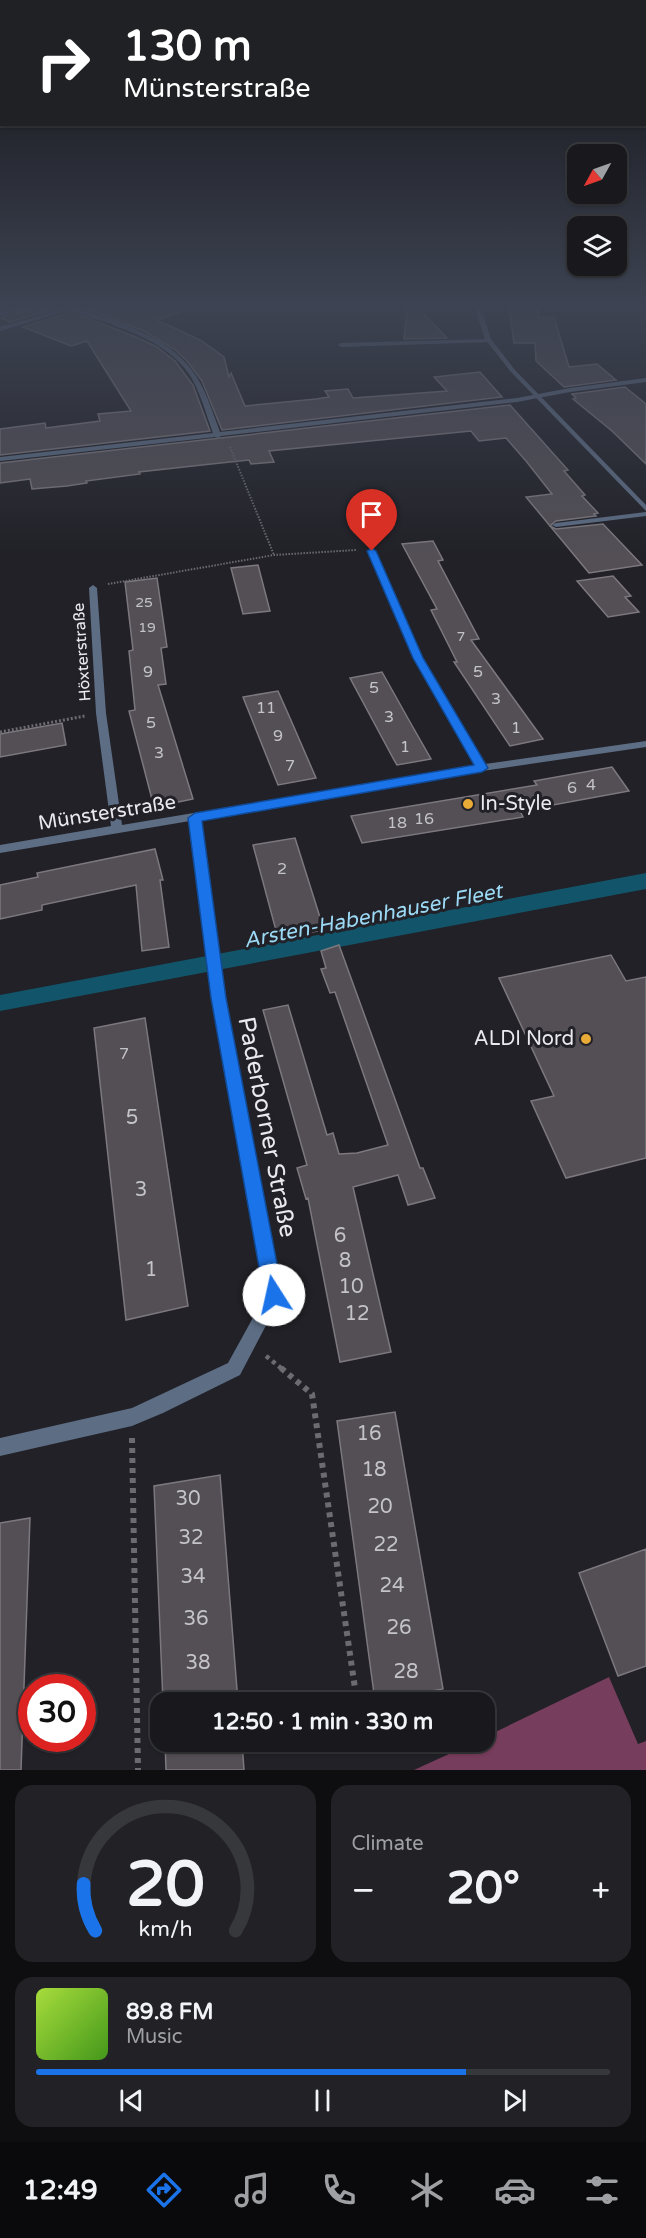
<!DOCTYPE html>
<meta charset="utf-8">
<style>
body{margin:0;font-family:"Varela Round",sans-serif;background:#222226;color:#f1f3f6;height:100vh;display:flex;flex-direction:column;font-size:22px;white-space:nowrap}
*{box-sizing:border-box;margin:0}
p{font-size:20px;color:#9fa0a4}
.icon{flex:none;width:33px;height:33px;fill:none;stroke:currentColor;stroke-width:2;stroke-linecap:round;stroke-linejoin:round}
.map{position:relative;height:1770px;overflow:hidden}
.drawer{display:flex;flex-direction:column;gap:15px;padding:15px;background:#0e0e10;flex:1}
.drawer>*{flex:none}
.top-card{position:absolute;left:0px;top:0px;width:646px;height:126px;box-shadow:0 2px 4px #0004,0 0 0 2px #37383b;background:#202124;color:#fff;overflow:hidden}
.needle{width:39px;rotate:230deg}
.fabs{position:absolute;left:567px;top:144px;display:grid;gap:12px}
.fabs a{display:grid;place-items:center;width:60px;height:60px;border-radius:12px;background:#19191d;box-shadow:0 2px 4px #0004,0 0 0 2px #37383b;font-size:30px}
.speed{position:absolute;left:18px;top:1674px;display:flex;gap:12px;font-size:30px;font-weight:700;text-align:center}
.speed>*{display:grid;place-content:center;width:78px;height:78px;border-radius:50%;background:#19191d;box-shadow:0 2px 4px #0004,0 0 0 2px #37383b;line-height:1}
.speed .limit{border:9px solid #d22;background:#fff;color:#111}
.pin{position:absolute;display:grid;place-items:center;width:51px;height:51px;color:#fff;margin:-62px -26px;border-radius:50% 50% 50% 0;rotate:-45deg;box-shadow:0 0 6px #0007}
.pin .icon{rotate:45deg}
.me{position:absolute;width:66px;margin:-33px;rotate:350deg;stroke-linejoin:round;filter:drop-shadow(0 0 4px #0008)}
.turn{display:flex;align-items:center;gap:21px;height:126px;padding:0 24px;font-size:27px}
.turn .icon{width:78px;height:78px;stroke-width:2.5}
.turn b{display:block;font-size:42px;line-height:51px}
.big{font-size:45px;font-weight:800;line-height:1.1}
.drawer .tile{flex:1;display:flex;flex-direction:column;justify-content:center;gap:9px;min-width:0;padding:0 21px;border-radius:18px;background:#222226}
.drawer .dial{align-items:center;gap:0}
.dial svg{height:156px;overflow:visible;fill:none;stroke:#37383b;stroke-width:7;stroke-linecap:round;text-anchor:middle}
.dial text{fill:#f1f3f6;stroke:none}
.song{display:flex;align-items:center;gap:18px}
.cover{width:72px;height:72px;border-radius:9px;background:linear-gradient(135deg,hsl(80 70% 55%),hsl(100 70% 35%))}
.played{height:6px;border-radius:3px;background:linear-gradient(90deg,#1a73e8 75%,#37383b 75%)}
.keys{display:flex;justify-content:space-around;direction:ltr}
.heat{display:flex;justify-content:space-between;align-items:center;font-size:33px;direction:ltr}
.drawer .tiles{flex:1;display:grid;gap:15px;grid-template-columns:1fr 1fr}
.tile:last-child{grid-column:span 2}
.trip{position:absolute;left:150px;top:1692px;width:345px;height:60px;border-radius:18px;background:#19191d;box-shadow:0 2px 4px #0004,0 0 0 2px #37383b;font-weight:800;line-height:60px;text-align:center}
.dock{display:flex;height:96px;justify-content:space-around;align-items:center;background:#0a0a0c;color:#9fa0a4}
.dock .icon{width:42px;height:42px}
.dock .current{color:#1a73e8}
.dock b{font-size:27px;color:#f1f3f6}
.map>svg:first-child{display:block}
.forest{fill:#773d5c}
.water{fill:#12556b}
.building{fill:#534f55;stroke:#7d787e;stroke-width:1.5}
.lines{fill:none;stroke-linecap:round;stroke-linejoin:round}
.path-far3{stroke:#6b6b70;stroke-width:2;stroke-dasharray:1.5 1.5;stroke-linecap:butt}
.path-far2{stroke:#6b6b70;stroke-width:3;stroke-dasharray:2 2;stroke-linecap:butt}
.path-far1{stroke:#6b6b70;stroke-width:4.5;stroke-dasharray:4 4;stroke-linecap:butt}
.path{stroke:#6b6b70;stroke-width:6;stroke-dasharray:5 5;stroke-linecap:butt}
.service{fill:#5d6d84;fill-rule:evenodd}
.minor{fill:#5d6d84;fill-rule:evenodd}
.tertiary{fill:#5d6d84;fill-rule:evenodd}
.route{fill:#1a73e8;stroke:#114b97;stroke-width:1.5}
.poi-dot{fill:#e9ab38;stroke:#212127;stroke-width:2}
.labels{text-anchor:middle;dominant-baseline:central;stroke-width:6;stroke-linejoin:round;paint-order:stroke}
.far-number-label{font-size:14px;fill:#c4c3c8}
.far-street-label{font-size:16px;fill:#eaeaee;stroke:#212127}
.number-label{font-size:16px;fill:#c4c3c8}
.poi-label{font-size:20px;fill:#eaeaee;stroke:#212127;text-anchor:start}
.street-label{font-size:20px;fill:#eaeaee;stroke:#212127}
.near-number-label{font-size:20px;fill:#c4c3c8}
.water-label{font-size:21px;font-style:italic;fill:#9bd9f4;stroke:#212127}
.near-street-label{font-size:24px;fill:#eaeaee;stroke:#212127}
</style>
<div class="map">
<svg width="646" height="1770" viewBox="0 0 646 1770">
<rect width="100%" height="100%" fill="#212127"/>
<path class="forest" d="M609,1677L638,1744L646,1741V1770H414L475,1742H484L485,1737Z"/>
<path class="water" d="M646,873V889L0,1011V995Z"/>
<path class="building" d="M33,308H59L10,322L1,318Z
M84,308H179L180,312L157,320L200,340L224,357L229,377L231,373L245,406L316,399L329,397L325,391L348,389L353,398L447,391L434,377L480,372L502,397L222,430L202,381L187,361L174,349L144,331Z
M407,308H418L447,338L404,339Z
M509,308H537L539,317H554L569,367L597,364L616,380L564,387L536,361L535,343H514Z
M71,312L136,337L157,347L175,361L193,385L210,431L0,455V429L45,423L46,428L100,421L98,414L131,411L87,341L71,346L23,327Z
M625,387L646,404V464L612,431L573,399L576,398L572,394Z
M510,405L568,470L564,471L585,495L582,496L598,513L594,514L596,516L556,521L550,526L556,529L603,524L642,565L589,573L526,497L552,494L526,461L506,438L479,441L471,431L269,451L274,462L251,464L249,460L202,465L139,472L140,474L86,481L87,483L67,486L32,489L30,479L0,483V463Z
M433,541L443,560L438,561L479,639L471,640L543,739L510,746L454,662H457L431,610L437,609L402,544Z
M258,565L270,611L243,614L231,568Z
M613,576L631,596L625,597L639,612L608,617L577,581Z
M157,578L167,647L161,648L166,684L158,685L193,799L154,807L129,711L135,710L129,651L133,650L125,582Z
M382,672L410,722L431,759L397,765L394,760L350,678Z
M278,691L290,718L316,778L278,785L243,697Z
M62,723L66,745L0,757V734Z
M612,767L629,791L520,811L523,817L362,843L351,816L537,785L534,781Z
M295,838L324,930L278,938L253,845Z
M155,849L163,880H160L169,947L142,951L136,885L42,905V910L0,919V885L38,877L37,873Z
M339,945L420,1168H423L435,1198L408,1205L398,1175L353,1187L391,1352L340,1362L308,1198L306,1199L297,1168L307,1165L263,1010L288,1005L327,1135L333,1133L339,1154L357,1153L388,1145L335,992L330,993L321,969L326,968L321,951Z
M611,955L626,981L646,977V1158L566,1178L531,1101L554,1096L499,978Z
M145,1018L188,1306L126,1320L94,1028Z
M395,1412L443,1689L375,1701L337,1421Z
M220,1475L238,1702H163L154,1486Z
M30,1518L21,1770H0V1523Z
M646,1549V1666L618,1676L579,1573Z
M165,1742H242L244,1770H166Z"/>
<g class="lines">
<path class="path-far3" d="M230,447L274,555
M108,584L274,555L356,550"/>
<path class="path-far2" d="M0,732L85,716"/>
<path class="path-far1" d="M266,1356L282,1369"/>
<path class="path" d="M281,1368L312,1394L357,1702
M132,1438L138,1770
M363,1742L364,1747"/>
<path class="service" d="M20,308H31L0,316V312Z
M67,308H76L0,331V327Z
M489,339L491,342L341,347L338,345L341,343Z
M646,512V516L556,527L552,525L556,523Z"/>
<path class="minor" d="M69,308H77C119,323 171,336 196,376C207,393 213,413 220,432L517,398L570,388L646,378V382L570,392L517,402L221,436L218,438L215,437L0,461V457L213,433C206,414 201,394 191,377C175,351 144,336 116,326C101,320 83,316 69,308Z
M369,549L376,551L423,658L485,764L646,741V747L482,771L201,819L226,998L282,1295L240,1375L163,1413L132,1426L0,1456V1438L132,1408L228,1363L266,1294L212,998L190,821L0,853V845L111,826L96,713L89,588L93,585L97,588L106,713L122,825L475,766L413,658L368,551Z"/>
<path class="tertiary" d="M475,308H481L491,339L515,370L646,505V511L511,372L485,339Z"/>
</g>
<linearGradient id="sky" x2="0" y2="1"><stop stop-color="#121215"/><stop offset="0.55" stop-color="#3d4352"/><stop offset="1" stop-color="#3d4352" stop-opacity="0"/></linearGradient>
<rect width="646" height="556" fill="url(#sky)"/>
<path class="route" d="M372,548L376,551L423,658L488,768L482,772L202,821L226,998L283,1295L280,1302L274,1304L267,1302L264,1295L211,998L188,818L195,813L474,765L413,658L367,551Z"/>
<g class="poi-dot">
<circle cx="468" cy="804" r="6"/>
<circle cx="586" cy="1039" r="6"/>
</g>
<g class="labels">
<g class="far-number-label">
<text x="144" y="602">25</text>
<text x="147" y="627">19</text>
<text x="461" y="636">7</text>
</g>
<g class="far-street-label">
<text transform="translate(82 652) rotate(-94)">Höxterstraße</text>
</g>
<g class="number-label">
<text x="148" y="672">9</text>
<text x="478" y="672">5</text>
<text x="374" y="688">5</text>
<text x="496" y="699">3</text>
<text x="266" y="708">11</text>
<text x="389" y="717">3</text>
<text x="151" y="723">5</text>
<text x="516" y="728">1</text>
<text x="278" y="736">9</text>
<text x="405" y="747">1</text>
<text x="159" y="753">3</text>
<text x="290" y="766">7</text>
<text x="591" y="785">4</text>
<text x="572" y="788">6</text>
<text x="424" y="819">16</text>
<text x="397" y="823">18</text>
<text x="282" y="869">2</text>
<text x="124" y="1054">7</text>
</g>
<g class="poi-label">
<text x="480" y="804">In-Style</text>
<text x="574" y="1039" text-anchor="end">ALDI Nord</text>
</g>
<g class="street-label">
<text transform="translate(107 813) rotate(-9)">Münsterstraße</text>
</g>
<g class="near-number-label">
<text x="132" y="1118">5</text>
<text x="141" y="1190">3</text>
<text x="340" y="1236">6</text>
<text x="345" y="1261">8</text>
<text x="151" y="1270">1</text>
<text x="351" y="1287">10</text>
<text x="357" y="1314">12</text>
<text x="369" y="1434">16</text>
<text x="374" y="1470">18</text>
<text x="188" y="1499">30</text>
<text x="380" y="1507">20</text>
<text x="191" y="1538">32</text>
<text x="386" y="1545">22</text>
<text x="193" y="1577">34</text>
<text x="392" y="1586">24</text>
<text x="196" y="1619">36</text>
<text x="399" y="1628">26</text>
<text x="198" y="1663">38</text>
<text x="406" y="1672">28</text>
</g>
<g class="water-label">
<text transform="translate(373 916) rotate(-11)">Arsten-Habenhauser Fleet</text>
</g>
<g class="near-street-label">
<text transform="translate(267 1127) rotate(79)">Paderborner Straße</text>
</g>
</g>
</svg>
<div class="fabs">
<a><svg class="needle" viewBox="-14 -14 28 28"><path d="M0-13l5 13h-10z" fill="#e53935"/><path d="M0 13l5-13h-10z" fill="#9fa0a4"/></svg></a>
<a><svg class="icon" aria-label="layers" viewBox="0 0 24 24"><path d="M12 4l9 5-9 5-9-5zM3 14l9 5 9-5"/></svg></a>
</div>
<div class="speed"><div class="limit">30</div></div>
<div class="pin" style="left:372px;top:551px;background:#d93025"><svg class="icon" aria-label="arrive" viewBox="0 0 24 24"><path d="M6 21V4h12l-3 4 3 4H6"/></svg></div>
<svg class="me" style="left:274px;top:1295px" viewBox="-20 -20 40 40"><circle r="19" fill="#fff"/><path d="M0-13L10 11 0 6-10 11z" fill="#1a73e8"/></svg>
<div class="trip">12:50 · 1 min · 330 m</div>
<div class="top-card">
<div class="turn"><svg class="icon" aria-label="right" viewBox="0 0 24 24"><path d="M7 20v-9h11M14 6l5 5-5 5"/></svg><div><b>130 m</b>Münsterstraße</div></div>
</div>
</div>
<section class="drawer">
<div class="tiles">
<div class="tile dial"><svg viewBox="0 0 100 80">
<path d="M14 69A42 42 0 1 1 86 69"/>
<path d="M14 69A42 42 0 0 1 8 45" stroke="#1a73e8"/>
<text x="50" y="56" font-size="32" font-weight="700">20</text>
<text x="50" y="72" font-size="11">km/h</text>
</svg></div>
<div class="tile"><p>Climate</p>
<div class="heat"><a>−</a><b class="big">20°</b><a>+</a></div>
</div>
<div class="tile">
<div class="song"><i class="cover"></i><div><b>89.8 FM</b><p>Music</p></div></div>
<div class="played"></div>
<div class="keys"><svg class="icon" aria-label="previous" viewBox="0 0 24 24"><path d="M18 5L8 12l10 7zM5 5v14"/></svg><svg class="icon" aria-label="pause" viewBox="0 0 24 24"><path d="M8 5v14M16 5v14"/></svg><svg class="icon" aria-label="next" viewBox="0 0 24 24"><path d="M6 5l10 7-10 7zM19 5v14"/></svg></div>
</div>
</div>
</section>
<nav class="dock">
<b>12:49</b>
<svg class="icon current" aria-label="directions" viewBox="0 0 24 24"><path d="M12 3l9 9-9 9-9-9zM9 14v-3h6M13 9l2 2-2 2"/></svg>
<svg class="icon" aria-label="music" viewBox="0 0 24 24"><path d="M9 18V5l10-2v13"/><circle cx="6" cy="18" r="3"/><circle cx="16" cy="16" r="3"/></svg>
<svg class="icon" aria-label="phone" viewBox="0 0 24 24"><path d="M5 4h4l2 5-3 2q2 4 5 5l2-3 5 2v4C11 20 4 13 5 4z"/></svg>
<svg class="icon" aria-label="climate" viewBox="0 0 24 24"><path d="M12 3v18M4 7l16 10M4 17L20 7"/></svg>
<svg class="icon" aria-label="car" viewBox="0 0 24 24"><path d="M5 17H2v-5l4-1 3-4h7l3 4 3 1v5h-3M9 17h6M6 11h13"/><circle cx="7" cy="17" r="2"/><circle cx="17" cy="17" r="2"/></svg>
<svg class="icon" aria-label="filters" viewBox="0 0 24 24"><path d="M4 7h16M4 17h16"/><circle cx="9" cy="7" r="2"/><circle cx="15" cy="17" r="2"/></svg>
</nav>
